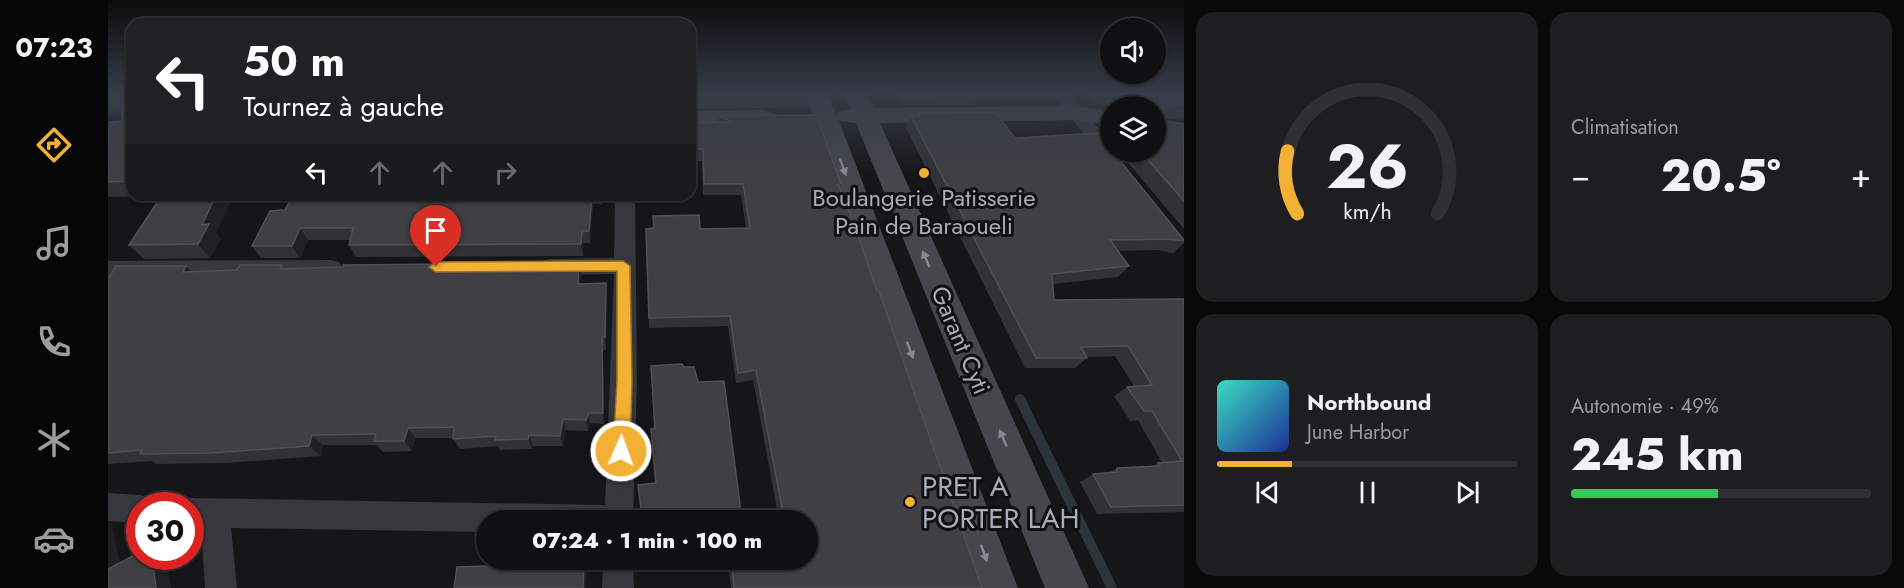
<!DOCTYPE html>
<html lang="fr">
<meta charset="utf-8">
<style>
body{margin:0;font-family:Jost,sans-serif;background:#1e1e20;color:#f1f3f6;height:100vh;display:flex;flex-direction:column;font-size:22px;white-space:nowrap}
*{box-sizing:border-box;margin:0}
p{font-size:20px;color:#9c9d9f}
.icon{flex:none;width:33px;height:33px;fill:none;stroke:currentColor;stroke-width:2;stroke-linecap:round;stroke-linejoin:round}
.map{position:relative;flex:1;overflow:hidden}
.details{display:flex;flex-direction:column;gap:12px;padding:12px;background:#09090a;width:720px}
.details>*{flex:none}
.hud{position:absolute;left:18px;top:18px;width:570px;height:183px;border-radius:18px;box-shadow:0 2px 4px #0004,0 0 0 2px #303032;background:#202124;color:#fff;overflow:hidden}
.tools{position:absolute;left:992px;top:18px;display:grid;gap:12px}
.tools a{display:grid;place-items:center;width:66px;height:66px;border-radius:50%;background:#101012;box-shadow:0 2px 4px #0004,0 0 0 2px #303032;font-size:30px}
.speed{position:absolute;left:18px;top:492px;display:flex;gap:12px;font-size:30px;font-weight:700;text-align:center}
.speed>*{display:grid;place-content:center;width:78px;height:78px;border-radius:50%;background:#101012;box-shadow:0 2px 4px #0004,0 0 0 2px #303032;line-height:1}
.speed .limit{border:9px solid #d22;background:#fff;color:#111}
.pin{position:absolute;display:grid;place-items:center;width:51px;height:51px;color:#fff;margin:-62px -26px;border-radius:50% 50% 50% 0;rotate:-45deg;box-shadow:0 0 6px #0007}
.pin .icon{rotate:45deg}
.me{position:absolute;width:66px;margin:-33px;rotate:2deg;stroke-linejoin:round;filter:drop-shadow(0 0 4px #0008)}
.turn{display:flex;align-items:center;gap:21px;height:126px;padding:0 18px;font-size:27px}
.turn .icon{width:78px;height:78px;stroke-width:2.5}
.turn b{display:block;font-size:42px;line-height:51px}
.lanes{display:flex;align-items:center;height:57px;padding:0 18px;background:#0003;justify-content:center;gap:30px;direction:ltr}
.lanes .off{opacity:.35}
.big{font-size:45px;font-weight:800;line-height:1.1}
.details .tile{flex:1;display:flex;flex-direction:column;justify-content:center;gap:9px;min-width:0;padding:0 21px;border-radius:18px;background:#1e1e20}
.details .dial{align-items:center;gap:0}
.dial svg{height:156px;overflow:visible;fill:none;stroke:#303032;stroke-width:7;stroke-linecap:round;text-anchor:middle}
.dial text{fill:#f1f3f6;stroke:none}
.song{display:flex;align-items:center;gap:18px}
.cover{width:72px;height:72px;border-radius:9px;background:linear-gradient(135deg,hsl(170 70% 55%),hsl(230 70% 35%))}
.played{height:6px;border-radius:3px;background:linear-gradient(90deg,#f2b134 25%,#303032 25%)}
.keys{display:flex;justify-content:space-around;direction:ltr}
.heat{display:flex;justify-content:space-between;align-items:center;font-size:33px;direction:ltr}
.charge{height:9px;border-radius:4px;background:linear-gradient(90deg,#34c759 49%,#303032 0)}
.details .tiles{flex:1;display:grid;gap:12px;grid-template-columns:repeat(2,1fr)}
.trip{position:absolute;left:368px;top:510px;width:342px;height:60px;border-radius:30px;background:#101012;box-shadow:0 2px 4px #0004,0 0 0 2px #303032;font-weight:800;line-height:60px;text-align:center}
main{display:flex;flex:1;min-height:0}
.dock{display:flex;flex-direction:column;width:108px;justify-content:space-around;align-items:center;background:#060607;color:#9c9d9f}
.dock .icon{width:42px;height:42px}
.dock .on{color:#f2b134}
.dock b{font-size:27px;color:#f1f3f6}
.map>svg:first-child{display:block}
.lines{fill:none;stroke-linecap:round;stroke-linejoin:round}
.stream{stroke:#2c353c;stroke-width:10}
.street{fill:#37383d;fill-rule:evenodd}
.secondary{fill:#45474d;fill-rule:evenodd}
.wall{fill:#323236}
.shaded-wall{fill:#212124}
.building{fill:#3f3f44;stroke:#4f5156;stroke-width:1.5}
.oneway{fill:#858993}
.route{fill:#f2b134;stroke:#9d7322;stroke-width:1.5}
.poi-dot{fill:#f2b134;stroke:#111113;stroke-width:2}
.labels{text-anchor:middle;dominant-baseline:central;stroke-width:6;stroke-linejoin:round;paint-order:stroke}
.poi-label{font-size:24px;fill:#a8adb8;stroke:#111113}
.street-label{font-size:24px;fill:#a8adb8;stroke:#111113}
.near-poi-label{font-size:28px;fill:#a8adb8;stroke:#111113;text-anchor:start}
</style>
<main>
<nav class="dock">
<b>07:23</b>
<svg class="icon on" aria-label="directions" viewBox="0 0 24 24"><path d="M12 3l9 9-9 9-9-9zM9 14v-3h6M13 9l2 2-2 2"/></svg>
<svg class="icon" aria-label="music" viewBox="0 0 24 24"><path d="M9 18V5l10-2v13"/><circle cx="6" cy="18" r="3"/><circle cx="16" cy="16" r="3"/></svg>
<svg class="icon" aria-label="phone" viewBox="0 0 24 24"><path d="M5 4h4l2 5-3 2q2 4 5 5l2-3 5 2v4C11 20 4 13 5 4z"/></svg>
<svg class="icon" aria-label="climate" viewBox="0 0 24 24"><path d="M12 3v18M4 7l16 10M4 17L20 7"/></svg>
<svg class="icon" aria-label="car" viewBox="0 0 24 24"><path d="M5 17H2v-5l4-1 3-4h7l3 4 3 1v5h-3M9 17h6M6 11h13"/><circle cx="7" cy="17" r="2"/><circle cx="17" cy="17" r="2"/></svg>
</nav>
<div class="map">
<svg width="1076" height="588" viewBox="0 0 1076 588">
<rect width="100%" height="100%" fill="#161618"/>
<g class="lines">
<path class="stream" d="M912,399L1004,588"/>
<path class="street" d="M944,92H961L1002,143V152L1011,154L1013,158L1011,162H997Z
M507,195H527L529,381L525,520H378V532L123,528L129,588H97L93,528H82V506H71L82,498L497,505L506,274L442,275L434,273L431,267L434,261L442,259L506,258Z
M223,260L231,262L234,268L231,274L223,276L0,277V261Z
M0,493L32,495L42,499L45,506H32V523L0,521Z
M495,560H525L526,588H494Z"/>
<path class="secondary" d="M697,92H720L728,114L731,111L742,109L736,92H759L766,108L968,106L1002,111V125L968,120L772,123L981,588H937L748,123L731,121L910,588H866Z
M654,110L663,112L666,117L663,122L582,125V111Z"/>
</g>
<path class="wall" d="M0,92H24V195H36L35,196L0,197V122L14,121V116L10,112H0Z
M582,92H702L698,107L582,109Z
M787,92H944L940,97L869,100L866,105H794Z
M981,92H1076V120L1056,118V121L1076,124V229L1011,152H1047V106H1019L983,100Z
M810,113L907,138L1076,240V243L1065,253L1049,250L1010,251L1021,266L1010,277L945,284L946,300L1076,299V512L989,514L972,482L985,474L1001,473L1009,468L1045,466L1050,463H1054L1030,420L1022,421L1006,396L1019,387L1026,386L1007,356L978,357L979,358L967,368H917L798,128L803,116H809Z
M708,115L733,184L732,188L874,588H623L621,570L624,564L687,563L686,560H699V520H671L645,380L628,383L620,326L541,328L538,240L545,228V216L592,229L638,228L633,195H595L594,161H582V123L610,122L611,116Z
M185,195H495L494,204H485L482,243H475V256L248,257L241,245L242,240H200L192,258H153L144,246L177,210Z
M108,233L113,239L102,258L36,259L21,245Z
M471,263L473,276V284L499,296L498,350H495L496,424L482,423L480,431L458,430L455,446H425L424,449L392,450L390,446L352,449L345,439V438H307L304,451L275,452L269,445H215L213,456L117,463L49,464L44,461L0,464V279L84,271L176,269Z
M543,366L576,367L590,382L633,520H549V514L533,515L530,485L547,483L543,437V429H546Z"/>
<path class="shaded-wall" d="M108,195H126L108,233L113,239L102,258L90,244L94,225Z
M484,195L485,204L482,243L481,231Z
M192,228L200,240L192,258L184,246Z
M474,231L475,243V256L473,244Z
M471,263L473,276L472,297L470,284Z
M78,266L91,279L75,272Z
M498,283L499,296L498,350L497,337Z
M494,337L495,350L496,424L495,413Z
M481,413L482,423L480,431L478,420Z
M455,419L458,430L455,446L452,436Z
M300,428L307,438L304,451L296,441Z
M204,435L215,445L213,456L201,446Z
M421,435L425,446L424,449L420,439Z
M0,522L4,524L14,576L0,571Z
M44,556H58L63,588H48Z
M476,563L479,572L478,588H475Z"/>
<path class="building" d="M0,92H24V179L22,181L0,182V122L14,121L15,106L4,103L9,97H0Z
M582,92H642L583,93L582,95Z
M795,92H868L871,96L798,97Z
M1021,92H1076V106L1056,103V121L1076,124V201L1033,152H1047V106H1046L1056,99Z
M887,112L907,138L990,133L1002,148V152H1005L1076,240V241L1061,239L1002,240L1021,266L944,274L946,300L1076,299V505L1003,507L985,474L1009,472V468L1052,466L1050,463L1074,461L1044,411H1036L1019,387L1044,385L1020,346L973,347L979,358H928L803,116H812L810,113Z
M708,115L733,184H730L746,224L769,291H771L874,588H626L624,564L693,562L692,560H699V520H682L681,517L676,518L648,370L630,373L622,316L541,318L538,229L546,228L545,216L591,215L592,229L642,228L635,184H596L595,149L582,150V123L624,122L611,116Z
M54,195H108L94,225L101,224L90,244L21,245Z
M185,195H484L481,231H474L473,244L241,245L245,228H192L184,246H144L162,211L177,210Z
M471,263L470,284L498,283L497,337H494L495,413H481L478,420L455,419L452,436L421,435L420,439L387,440L388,436L345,439L346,427L300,428L296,441H266L268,434L204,435L201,446L103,453L32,454L34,450L0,453V279L8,266H78L75,272L129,270L132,265H174L172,269L235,267V265Z
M574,364L576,367H586L590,382L616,381L634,520H549V508L533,509L530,485L548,483L543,429H547L543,366Z
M32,552V556H44L48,588H0V569Z
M476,563L475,588H346L349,567Z"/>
<defs><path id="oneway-solid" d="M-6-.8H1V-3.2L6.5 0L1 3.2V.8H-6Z" transform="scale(1.5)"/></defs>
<g class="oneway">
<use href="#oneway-solid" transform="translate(735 167) rotate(70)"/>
<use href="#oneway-solid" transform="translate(818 259) rotate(-113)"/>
<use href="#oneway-solid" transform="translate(802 350) rotate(70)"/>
<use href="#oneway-solid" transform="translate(895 438) rotate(-113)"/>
<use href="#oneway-solid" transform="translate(876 553) rotate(70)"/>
</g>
<linearGradient id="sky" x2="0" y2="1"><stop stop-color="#0c0c0d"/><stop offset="0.53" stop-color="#363c48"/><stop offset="1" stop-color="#363c48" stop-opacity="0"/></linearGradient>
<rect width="1076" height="175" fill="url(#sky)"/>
<path class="route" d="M515,261L522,266L524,381L522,451L519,456L513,458L508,456L505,451L509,381V271L328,272L321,267L328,262Z"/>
<g class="poi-dot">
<circle cx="816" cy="173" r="6"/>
<circle cx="802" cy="502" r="6"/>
</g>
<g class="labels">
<g class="poi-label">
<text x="816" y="197">Boulangerie Patisserie<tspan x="816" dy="28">Pain de Baraoueli</tspan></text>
</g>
<g class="street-label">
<text transform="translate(853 340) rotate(67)">Garant Cyti</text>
</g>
<g class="near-poi-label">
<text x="814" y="486">PRET A<tspan x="814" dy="32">PORTER LAH</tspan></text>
</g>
</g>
</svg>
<div class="tools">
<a><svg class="icon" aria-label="sound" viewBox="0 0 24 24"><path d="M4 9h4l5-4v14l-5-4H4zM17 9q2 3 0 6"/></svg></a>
<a><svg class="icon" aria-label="layers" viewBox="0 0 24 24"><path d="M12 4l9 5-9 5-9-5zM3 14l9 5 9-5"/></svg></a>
</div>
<div class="speed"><div class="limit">30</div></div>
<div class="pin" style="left:328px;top:267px;background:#d93025"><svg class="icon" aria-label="arrive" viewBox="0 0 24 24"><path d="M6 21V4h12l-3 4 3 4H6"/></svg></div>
<svg class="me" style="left:513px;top:451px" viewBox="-20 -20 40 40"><circle r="17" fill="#f2b134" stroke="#fff" stroke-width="3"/><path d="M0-11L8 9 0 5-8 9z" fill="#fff"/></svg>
<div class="trip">07:24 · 1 min · 100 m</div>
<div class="hud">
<div class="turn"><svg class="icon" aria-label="left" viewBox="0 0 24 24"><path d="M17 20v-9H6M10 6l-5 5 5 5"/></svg><div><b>50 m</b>Tournez à gauche</div></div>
<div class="lanes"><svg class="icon" aria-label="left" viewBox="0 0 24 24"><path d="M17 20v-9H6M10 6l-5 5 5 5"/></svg><svg class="icon off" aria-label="ahead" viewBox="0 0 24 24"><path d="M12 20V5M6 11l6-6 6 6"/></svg><svg class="icon off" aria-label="ahead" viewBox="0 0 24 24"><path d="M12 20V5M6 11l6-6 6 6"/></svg><svg class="icon off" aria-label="right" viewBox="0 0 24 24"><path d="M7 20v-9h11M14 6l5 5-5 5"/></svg></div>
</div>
</div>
<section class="details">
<div class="tiles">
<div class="tile dial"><svg viewBox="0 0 100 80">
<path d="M14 69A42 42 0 1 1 86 69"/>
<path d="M14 69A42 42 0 0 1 9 37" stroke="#f2b134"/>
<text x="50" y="56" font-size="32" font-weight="700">26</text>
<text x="50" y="72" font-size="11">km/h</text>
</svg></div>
<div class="tile"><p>Climatisation</p>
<div class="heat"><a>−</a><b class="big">20.5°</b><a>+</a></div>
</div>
<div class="tile">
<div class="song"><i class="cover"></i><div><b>Northbound</b><p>June Harbor</p></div></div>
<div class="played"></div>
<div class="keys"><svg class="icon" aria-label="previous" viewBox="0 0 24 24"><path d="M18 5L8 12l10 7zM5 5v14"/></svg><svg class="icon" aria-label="pause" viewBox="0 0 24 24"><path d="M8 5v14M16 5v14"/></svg><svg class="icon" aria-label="next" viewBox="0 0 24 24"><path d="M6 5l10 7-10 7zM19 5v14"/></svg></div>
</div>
<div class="tile"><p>Autonomie · 49%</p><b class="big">245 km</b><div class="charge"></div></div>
</div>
</section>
</main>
